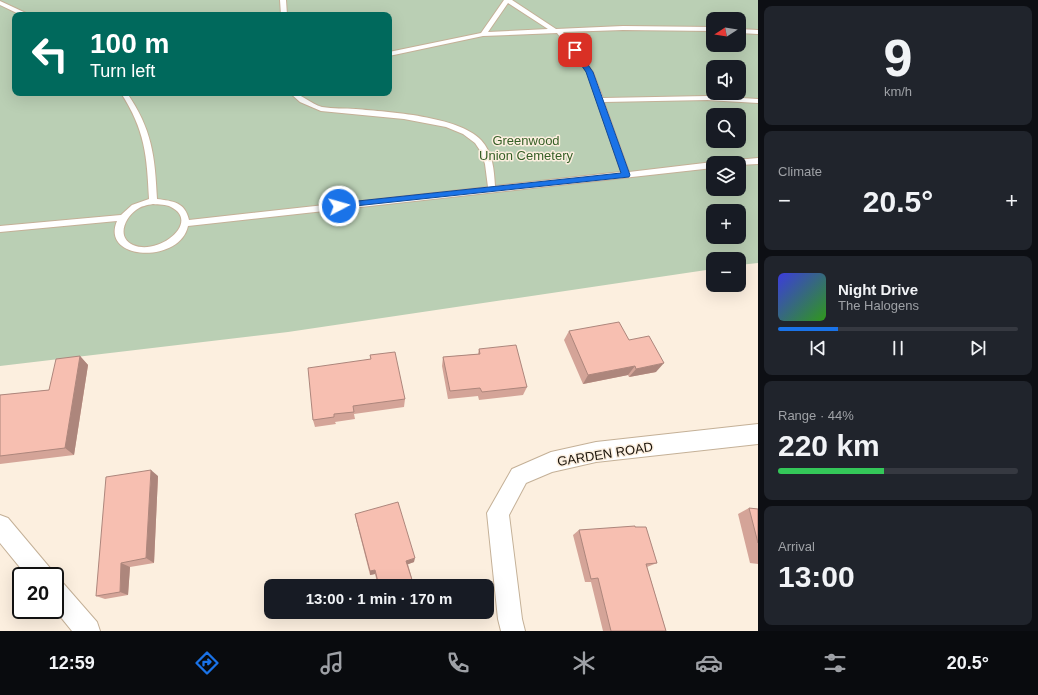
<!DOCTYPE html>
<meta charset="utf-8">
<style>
body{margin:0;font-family:Arial,sans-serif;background:#20242c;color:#f1f3f6;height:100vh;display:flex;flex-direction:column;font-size:15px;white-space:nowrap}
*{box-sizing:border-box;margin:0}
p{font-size:13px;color:#9ea1a6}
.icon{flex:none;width:22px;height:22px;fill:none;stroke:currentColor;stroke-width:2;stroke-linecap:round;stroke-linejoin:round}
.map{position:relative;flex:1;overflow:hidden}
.drawer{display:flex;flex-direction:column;gap:6px;padding:6px;background:#0d0f14;width:280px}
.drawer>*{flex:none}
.guide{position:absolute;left:12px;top:12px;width:380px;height:84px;border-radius:8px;box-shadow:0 4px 16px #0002;background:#00695c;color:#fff;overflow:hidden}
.needle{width:26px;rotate:258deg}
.controls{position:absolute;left:706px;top:12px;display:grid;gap:8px}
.controls a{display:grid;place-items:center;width:40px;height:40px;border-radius:8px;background:#171b24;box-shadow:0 4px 16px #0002;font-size:20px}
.speed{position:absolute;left:12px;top:567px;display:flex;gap:8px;font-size:20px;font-weight:700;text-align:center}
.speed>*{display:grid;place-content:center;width:52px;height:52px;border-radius:50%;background:#171b24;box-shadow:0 4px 16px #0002;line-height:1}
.speed .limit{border:2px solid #111;border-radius:6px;background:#fff;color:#111}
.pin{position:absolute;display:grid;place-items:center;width:34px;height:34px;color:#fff;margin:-17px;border-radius:8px;box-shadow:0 2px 6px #0006}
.me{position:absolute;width:44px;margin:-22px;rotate:84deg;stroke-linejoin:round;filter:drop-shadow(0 0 3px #0008)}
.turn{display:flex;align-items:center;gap:14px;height:84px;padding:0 12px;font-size:18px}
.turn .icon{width:52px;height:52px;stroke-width:2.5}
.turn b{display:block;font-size:28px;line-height:34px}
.big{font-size:30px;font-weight:700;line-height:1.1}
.drawer .tile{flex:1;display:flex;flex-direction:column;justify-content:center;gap:6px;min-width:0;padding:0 14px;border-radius:8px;background:#20242c}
.drawer .dial{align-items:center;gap:0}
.dial b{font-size:52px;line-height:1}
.song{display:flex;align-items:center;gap:12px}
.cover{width:48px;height:48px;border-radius:6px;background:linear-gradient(135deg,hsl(240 70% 55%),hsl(110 70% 35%))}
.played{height:4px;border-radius:2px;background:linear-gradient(90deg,#1a73e8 25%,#363941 25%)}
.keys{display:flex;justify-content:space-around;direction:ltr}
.heat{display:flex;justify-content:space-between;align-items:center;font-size:22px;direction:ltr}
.charge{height:6px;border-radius:3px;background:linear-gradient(90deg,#34c759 44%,#363941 0)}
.trip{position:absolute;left:264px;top:579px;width:230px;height:40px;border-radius:8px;background:#171b24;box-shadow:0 4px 16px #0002;font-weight:700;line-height:40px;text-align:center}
.dock{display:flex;height:64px;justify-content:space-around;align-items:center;background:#090b0e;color:#9ea1a6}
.dock .icon{width:28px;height:28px}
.dock .active{color:#1a73e8}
.dock b{font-size:18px;color:#f1f3f6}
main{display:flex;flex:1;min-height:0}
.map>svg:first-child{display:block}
.green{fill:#bacfb4;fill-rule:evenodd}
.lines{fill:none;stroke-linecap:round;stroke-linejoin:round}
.lane-casing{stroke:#c4b097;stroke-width:2}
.street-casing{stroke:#c4b097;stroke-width:2}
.lane{fill:#fff;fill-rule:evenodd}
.street{fill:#fff;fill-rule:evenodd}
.wall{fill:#d4a498}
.shaded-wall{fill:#ad867c}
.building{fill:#f7bfb1;stroke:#ad867c}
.route{fill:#1a73e8;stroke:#114b97}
.labels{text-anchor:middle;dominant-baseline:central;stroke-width:3;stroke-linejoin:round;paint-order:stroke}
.park-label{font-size:13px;fill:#355f26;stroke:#fcefdf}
.street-label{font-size:13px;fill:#1a130a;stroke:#fcefdf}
</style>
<main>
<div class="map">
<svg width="758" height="631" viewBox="0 0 758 631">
<rect width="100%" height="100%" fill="#fcefdf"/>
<path class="green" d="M0,0H758V263L739,265V259H713V269L288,332L0,366ZM15,15H389V93H15ZM713,19H739V45H713ZM713,67H739V93H713ZM713,115H739V141H713ZM713,163H739V189H713ZM713,211H739V237H713Z"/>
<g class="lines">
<defs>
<path id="lane" d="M280,0H286L287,15H281Z
M504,0H512L556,29L623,26L713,27V31L623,30L563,32L593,72L603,98L707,96L758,99V103L707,100L604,102L629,172L713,162L715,163H713V168L188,226C180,264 100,261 117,221L0,232V226L121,215L132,205L149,199C147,156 145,130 121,93H127C152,129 155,156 157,199C173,201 185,202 189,220L488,187L485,164L481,152L475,143L463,134L446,127L404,119L321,111L300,102L290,93C302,93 310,104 322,107C333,109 345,108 356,109C388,112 459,116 481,140C493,153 494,170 495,186L621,172L587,72L557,33L483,36L389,56V52L481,33ZM508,3L548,29L488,32ZM153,204C159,205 166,204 171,207C201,222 159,256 133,245C116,237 125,218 136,210C141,206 147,205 153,204Z
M0,1L28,14L29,15H21L0,5Z
M739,29L758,30V34L739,33Z
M758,158V164L739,165V163H732L736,160Z"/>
<path id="street" d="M758,424V444L596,462L552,472L526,483L509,515L522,619L525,631H501L498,619L487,513L512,469L551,452L596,442Z
M0,515L8,518L50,568L54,576H27L0,543Z
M55,579L63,583L97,622L100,631H72L55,610Z"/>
</defs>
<use href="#lane" class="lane-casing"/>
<use href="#street" class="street-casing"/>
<use href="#lane" class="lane"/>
<use href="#street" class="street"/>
</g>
<path class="wall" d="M569,331L629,340L656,372L629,377L628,375L583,384L564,340Z
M479,349L527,387L523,395L479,400L478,396L448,399L442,366L443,357L478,354Z
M370,355L405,399L404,407L354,414L355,419L335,422L336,424L315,427L313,420L371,359Z
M80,356L88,365L74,455L0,464V395L49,390Z
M158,476L154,563L130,567L128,595L105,599L96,596Z
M749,508L758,509V564L750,563L738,514Z
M355,514L414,562L408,564L414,586H378L375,574L370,575L356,520Z
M635,527L657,563L647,567L666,631H603L591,582H585L573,535L579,530Z"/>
<path class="shaded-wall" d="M80,356L88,365L74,455L65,448Z
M664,363L656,372L629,377L636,369Z
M635,366L628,375L583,384L588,375Z
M151,470L158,476L154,563L146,558Z
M415,558L414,562L406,565V561Z
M121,563L130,567L128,595L120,592Z
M375,570V574L370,575V571Z"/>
<path class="building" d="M619,322L629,340L649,336L664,363L636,369L635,366L588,375L569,331Z
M516,345L527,387L482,392L480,388L450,391L443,357L480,354L479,349Z
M395,352L405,399L353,406L354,412L334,414V417L313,420L308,368L371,359L370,355Z
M80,356L65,448L0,456V395L49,390L56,359Z
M151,470L146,558L121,563L120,592L96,596L106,477Z
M398,502L415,558L406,561L414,586H379L375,570L370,571L355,514Z
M749,508L758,509V543Z
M635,526V527H646L657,563L646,564L666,631H611L598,578L591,579L579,530Z"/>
<path class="route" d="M572,49H577L593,72L630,175L629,177L336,208L335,206L339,203L621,173L586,72L571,50Z"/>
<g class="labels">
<g class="park-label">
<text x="526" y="140">Greenwood<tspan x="526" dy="15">Union Cemetery</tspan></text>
</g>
<g class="street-label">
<text transform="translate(605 454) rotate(-9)">GARDEN ROAD</text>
</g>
</g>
</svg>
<div class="controls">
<a><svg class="needle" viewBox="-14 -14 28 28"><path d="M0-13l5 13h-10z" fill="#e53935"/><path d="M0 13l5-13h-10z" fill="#9ea1a6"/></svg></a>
<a><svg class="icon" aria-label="sound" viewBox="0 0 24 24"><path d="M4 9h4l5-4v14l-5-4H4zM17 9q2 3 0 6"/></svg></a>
<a><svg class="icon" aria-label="search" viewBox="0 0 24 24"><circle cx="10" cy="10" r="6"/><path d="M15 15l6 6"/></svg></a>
<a><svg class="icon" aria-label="layers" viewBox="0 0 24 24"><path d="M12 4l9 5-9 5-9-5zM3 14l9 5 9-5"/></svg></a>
<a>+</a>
<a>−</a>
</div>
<div class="speed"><div class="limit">20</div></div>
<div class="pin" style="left:575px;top:50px;background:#d93025"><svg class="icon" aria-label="arrive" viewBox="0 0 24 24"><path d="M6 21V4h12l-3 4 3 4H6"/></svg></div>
<svg class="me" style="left:339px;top:206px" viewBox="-20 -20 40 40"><circle r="17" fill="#1a73e8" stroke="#fff" stroke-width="3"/><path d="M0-11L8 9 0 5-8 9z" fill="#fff"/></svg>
<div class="trip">13:00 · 1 min · 170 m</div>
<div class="guide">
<div class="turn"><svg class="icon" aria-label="left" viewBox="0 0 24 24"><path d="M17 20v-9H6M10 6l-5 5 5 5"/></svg><div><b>100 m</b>Turn left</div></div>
</div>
</div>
<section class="drawer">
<div class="tile dial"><b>9</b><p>km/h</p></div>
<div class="tile"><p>Climate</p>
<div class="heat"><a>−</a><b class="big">20.5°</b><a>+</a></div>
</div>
<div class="tile">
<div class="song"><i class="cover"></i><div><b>Night Drive</b><p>The Halogens</p></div></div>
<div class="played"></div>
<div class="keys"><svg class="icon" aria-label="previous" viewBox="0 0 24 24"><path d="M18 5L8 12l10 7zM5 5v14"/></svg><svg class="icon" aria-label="pause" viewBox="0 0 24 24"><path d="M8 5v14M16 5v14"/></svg><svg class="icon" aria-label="next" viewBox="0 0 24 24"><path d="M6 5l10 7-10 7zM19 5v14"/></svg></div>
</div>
<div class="tile"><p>Range · 44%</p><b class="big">220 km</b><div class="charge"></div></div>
<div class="tile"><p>Arrival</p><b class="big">13:00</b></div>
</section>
</main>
<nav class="dock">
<b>12:59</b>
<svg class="icon active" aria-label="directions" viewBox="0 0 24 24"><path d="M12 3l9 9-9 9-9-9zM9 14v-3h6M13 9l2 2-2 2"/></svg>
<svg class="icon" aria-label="music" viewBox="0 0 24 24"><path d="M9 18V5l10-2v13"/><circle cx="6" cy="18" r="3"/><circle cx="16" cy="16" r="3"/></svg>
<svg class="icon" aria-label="phone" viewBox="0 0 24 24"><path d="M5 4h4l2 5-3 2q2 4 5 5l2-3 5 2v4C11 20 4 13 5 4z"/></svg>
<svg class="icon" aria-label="climate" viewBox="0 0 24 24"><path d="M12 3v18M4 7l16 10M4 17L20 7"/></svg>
<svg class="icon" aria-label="car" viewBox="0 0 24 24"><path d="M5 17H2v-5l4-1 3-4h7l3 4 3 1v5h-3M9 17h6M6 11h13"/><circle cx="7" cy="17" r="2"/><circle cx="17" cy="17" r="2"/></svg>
<svg class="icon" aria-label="filters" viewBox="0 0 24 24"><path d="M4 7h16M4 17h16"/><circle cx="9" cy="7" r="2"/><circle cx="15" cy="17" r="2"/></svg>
<b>20.5°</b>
</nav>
